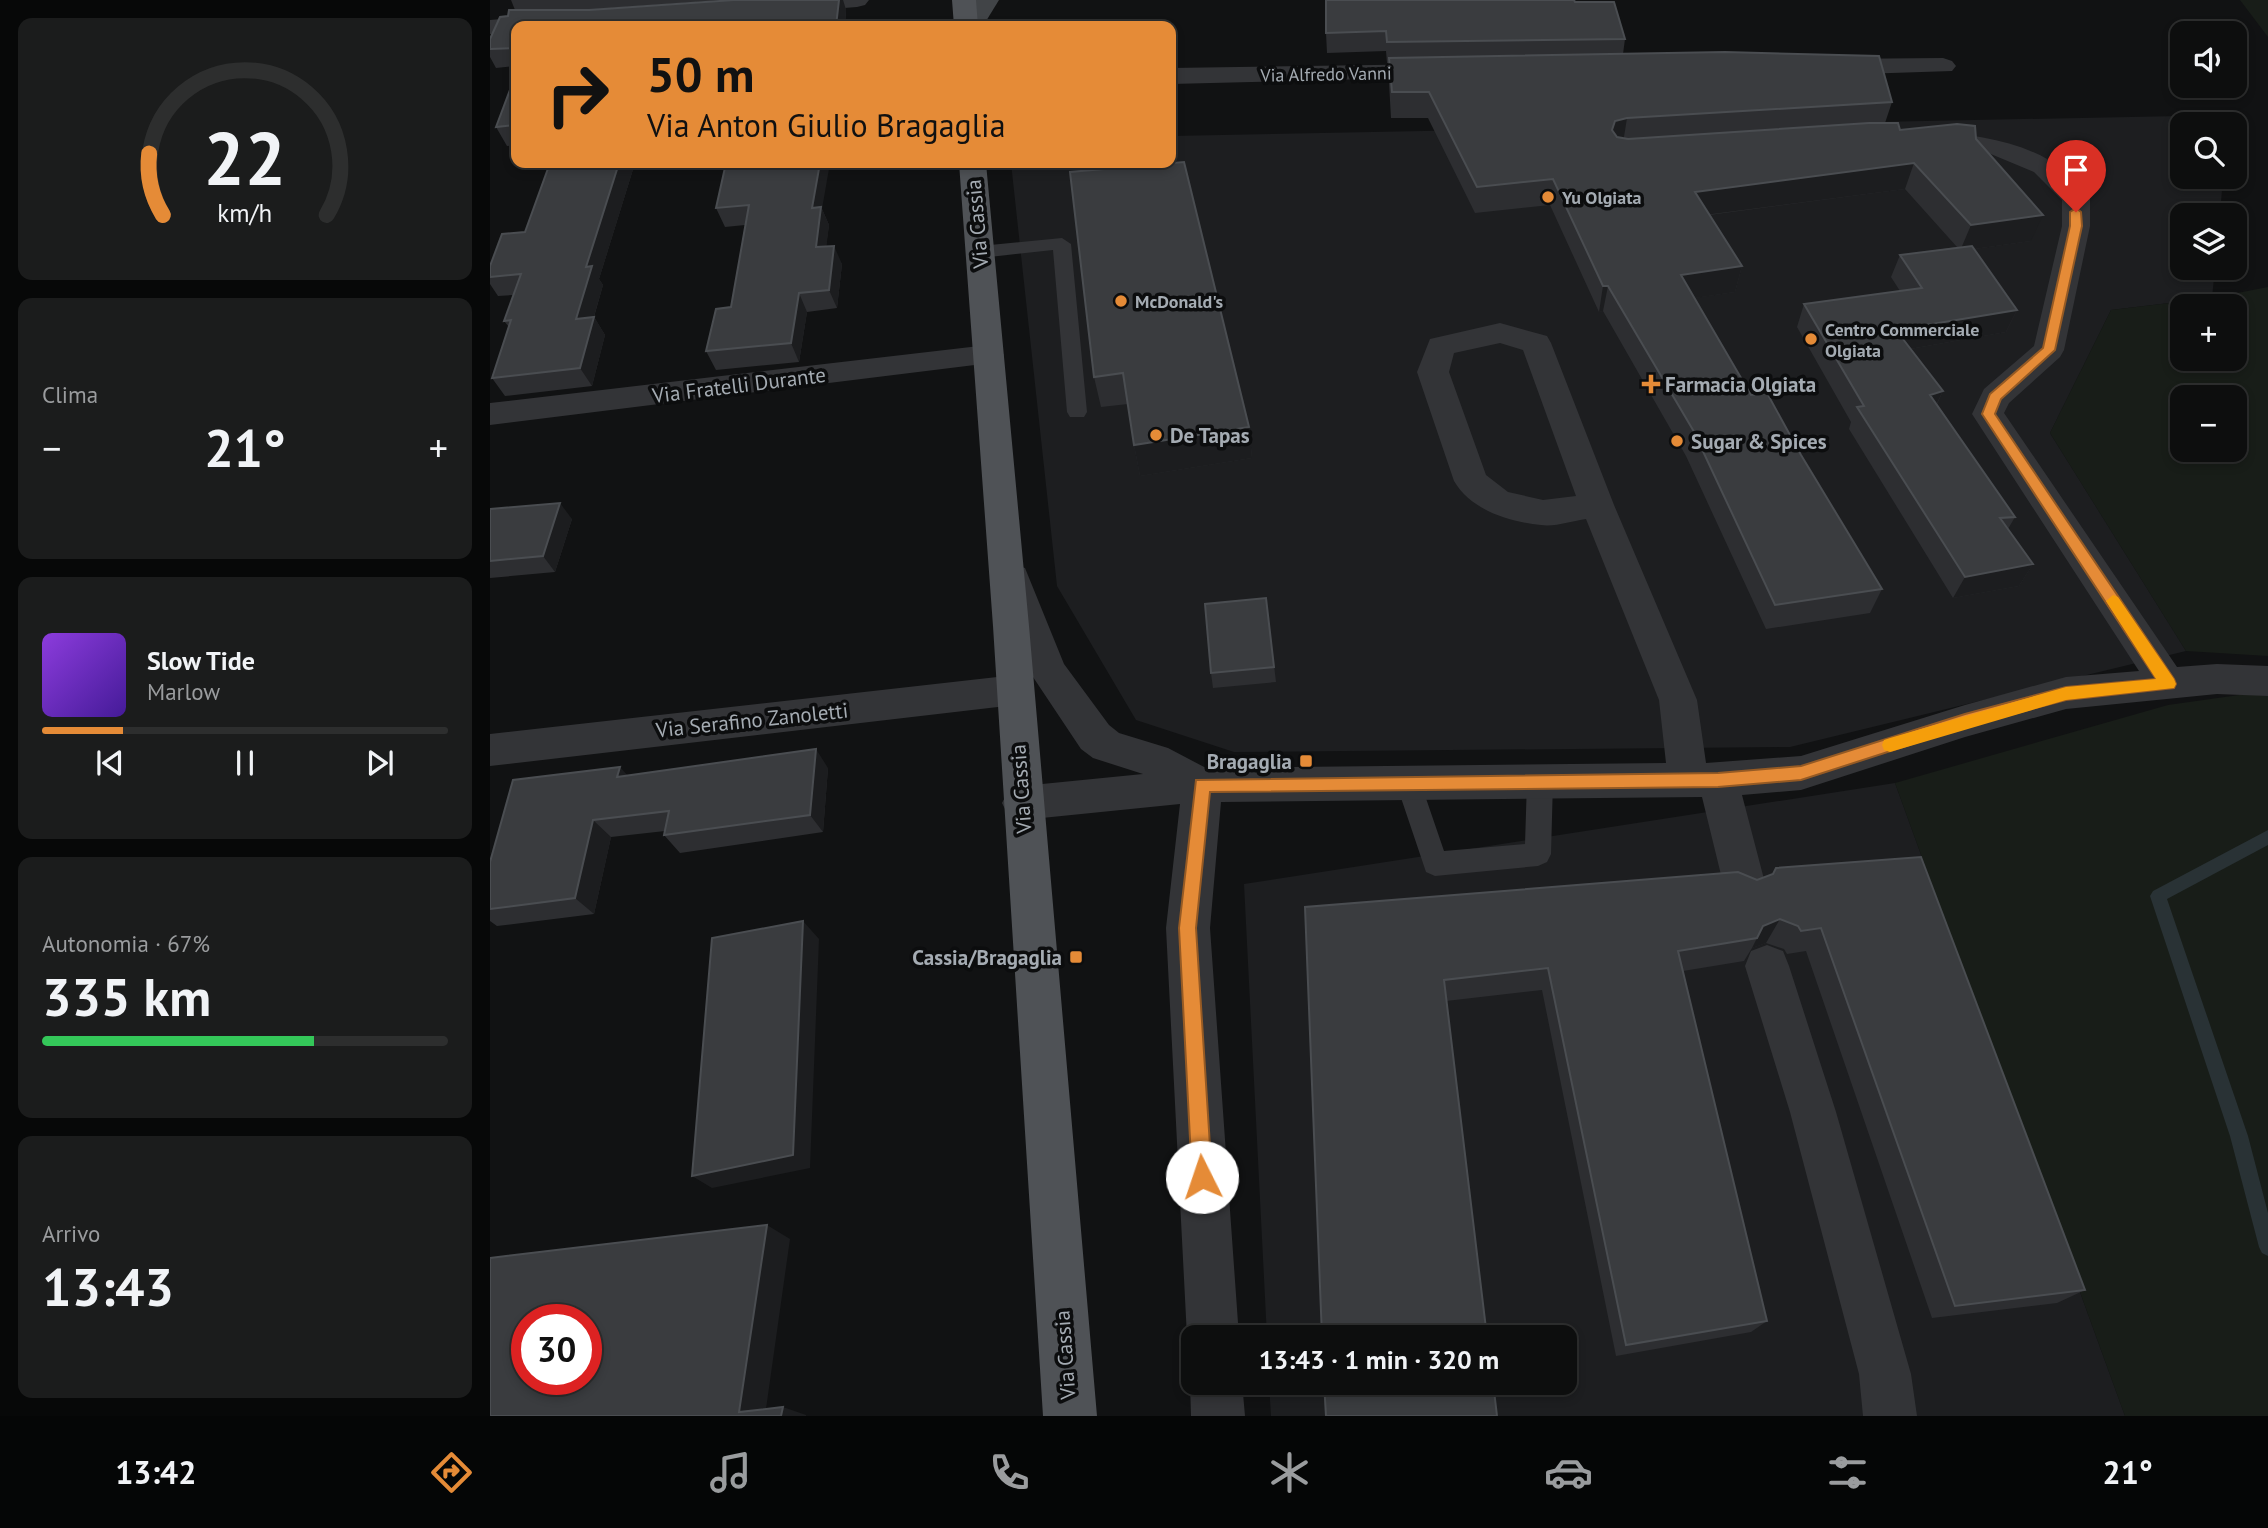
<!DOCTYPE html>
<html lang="it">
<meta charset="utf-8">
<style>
body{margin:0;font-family:"PT Sans",sans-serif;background:#1b1c1c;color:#f1f3f6;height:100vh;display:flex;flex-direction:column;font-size:26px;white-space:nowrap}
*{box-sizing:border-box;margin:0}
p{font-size:23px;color:#9a9c9e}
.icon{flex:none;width:38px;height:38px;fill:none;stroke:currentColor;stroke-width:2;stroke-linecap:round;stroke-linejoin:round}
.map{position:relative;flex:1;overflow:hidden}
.sheet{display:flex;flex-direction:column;gap:18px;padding:18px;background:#070808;width:490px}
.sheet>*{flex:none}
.guide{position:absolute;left:21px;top:21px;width:665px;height:147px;border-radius:14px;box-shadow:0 4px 10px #0003,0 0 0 2px #2d2e2e;background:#e58b37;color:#111;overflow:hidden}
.buttons{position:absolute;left:1680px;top:21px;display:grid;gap:14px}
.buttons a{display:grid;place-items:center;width:77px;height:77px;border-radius:14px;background:#0d0e0e;box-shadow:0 4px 10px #0003,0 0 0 2px #2d2e2e;font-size:35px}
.speed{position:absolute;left:21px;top:1304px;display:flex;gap:14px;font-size:35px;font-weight:700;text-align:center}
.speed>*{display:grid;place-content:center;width:91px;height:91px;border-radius:50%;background:#0d0e0e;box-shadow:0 4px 10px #0003,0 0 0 2px #2d2e2e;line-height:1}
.speed .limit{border:10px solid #d22;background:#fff;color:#111}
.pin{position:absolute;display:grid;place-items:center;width:60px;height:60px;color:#fff;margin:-72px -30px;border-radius:50% 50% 50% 0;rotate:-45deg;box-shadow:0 0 7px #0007}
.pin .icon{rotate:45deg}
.me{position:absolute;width:77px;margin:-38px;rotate:356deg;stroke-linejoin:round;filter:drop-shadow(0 0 5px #0008)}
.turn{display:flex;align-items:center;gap:24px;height:147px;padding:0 21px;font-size:32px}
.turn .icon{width:91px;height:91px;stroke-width:2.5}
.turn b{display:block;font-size:49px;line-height:60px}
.big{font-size:52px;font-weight:700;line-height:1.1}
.sheet .card{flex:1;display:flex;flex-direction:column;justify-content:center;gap:10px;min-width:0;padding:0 24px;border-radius:14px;background:#1b1c1c}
.sheet .dial{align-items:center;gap:0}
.dial svg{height:182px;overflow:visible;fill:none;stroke:#2d2e2e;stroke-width:7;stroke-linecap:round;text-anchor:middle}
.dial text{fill:#f1f3f6;stroke:none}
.song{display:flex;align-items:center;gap:21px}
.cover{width:84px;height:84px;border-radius:10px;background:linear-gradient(135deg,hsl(270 70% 55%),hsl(260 70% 35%))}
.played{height:7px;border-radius:4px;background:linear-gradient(90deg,#e58b37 20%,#2d2e2e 20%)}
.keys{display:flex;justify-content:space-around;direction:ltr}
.heat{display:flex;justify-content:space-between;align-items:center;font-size:38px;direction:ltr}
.charge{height:10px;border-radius:5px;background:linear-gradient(90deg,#34c759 67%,#2d2e2e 0)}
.trip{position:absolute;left:691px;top:1325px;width:396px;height:70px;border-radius:14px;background:#0d0e0e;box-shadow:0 4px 10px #0003,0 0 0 2px #2d2e2e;font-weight:700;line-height:70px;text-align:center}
.tab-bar{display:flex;height:112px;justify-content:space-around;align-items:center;background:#050606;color:#9a9c9e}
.tab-bar .icon{width:49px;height:49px}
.tab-bar .active{color:#e58b37}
.tab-bar b{font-size:32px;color:#f1f3f6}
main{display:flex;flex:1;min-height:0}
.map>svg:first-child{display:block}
.built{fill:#1d1e20}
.green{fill:#181d18;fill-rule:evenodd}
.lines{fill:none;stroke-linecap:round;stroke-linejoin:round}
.stream{fill:#293235;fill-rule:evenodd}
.lane{fill:#333437;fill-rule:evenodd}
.street{fill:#333437;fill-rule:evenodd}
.secondary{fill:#414447;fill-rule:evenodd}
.primary{fill:#4f5256;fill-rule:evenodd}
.wall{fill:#2d2e31}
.shaded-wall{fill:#1c1d1f}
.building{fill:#3a3c3f;stroke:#4a4d51;stroke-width:2;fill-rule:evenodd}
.route{fill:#e58b37;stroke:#955a24;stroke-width:2}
.slow{fill:#f59e0b}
.poi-dot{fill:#e58b37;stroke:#0c0d0e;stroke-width:2.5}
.labels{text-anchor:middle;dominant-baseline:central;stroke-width:7;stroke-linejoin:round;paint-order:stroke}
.far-street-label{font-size:18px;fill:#a4abb2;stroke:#0c0d0e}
.far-poi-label{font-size:18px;font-weight:bold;fill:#a4abb2;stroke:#0c0d0e;text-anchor:start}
.street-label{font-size:21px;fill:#a4abb2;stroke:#0c0d0e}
.poi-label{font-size:21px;font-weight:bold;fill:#a4abb2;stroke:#0c0d0e;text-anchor:start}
</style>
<main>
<section class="sheet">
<div class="card dial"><svg viewBox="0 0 100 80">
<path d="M14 69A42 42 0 1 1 86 69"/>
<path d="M14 69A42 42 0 0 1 8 42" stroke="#e58b37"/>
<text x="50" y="56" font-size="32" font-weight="700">22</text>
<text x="50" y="72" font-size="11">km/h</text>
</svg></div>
<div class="card"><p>Clima</p>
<div class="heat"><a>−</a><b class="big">21°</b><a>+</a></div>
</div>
<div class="card">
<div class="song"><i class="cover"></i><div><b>Slow Tide</b><p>Marlow</p></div></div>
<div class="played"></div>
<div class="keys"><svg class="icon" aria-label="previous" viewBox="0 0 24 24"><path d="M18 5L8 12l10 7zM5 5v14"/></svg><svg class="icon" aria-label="pause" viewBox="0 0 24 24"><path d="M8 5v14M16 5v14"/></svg><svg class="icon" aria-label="next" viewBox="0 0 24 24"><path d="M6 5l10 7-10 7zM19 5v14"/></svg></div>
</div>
<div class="card"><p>Autonomia · 67%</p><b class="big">335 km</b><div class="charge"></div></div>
<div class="card"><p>Arrivo</p><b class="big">13:43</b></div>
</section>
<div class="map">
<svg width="1778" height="1416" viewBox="0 0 1778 1416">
<rect width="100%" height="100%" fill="#111213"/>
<path class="built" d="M1739,115L1738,124H1692V177H1733L1730,215H1692V268H1725L1722,298L1621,310L1560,433L1696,651L1300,747L744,752L646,720L567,586L521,163H681V136Z
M1405,783L1635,1416H781L779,1383L1074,1382V1337H777L754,884Z"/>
<path class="green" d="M1750,0H1778V37Z
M1778,287V656L1696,651L1560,433L1621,310L1722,298ZM1692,306H1745V359H1692ZM1692,397H1745V450H1692Z
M1756,694L1778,696V1416H1635L1405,783L1678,705Z"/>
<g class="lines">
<path class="stream" d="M1778,830V845L1677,899L1758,1136L1778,1213V1256L1772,1253L1769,1247L1740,1136L1660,896L1663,891Z"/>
<path class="lane" d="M572,238L581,244L597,412L594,417H580L577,412L563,250L490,258L481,252L490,246Z
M1050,770L1059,773L1063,781L1061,854L1057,862L1048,866L945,876L936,872L906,783L910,775L919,772L928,775L954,851L1035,844L1037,781L1041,773Z"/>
<path class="street" d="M294,0H379L375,5L367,7L302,12L294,10L290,5Z
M57,15L66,17L69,22L66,26H26V32L0,34V20Z
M1453,58L1462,61L1466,66L1462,71L1341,75L1332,72L1328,67L1332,62L1341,59Z
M952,64L961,67L965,72L961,77L681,84V68Z
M1439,130C1499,137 1563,144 1600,198V226L1574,350L1570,357L1519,403L1514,413L1687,667L1727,664L1778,666V696L1727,694L1576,709L1475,737L1311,790L1252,795L1275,883L1269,896L1254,902L1239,896L1233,883L1212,797L731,802L720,928L749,1337H704V1352L697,1337L676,928L690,804L532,820L518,815L512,803L518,791L532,786L653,774L603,758L591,749L539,671L504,578L509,568L522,564L535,568L574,664L619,725L629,733L678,748L716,768L1176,763L1169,700L1096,519C1082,521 1065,527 1051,525C1019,522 981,510 964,481L927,372L940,339L1010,323L1057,336L1061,343L1124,505L1207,700L1216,763L1311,756L1475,705L1576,677L1649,671L1482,414L1494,389L1544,346L1572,226V200L1544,172L1496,152L1430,144L1426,138L1430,132ZM1010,343L1033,350L1086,496L1053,500L1018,492L996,475L959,372L964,353Z
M498,345L509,348L514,355L509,362L0,425V403Z
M525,675L538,679L544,690L538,701L525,705L0,766V734Z
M1277,945L1293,951L1299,966L1346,1112L1421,1374L1427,1416H1373L1369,1374L1300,1112L1255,966L1261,951Z
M704,1373V1382H752L755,1416H701L700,1382Z"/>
<path class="secondary" d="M485,0H509L493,26H469Z"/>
<path class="primary" d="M462,0H486L488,26H464Z
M469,163H496L539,626L607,1416H553L503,626Z"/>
</g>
<path class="wall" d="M21,0H234L93,10L244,0H353L356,10L355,26H26V66L6,68L0,57V39L18,16L25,10Z
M1085,2L1135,39L1133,54L1402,102L1395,123L1410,130L1486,139L1541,241L1484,249L1527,310L1516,332L1420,349L1453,391L1447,404L1525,517L1518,529L1543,564L1529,586L1463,598L1359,429L1361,422L1307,327L1314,304L1410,291L1401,277L1410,255L1467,247L1415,189L1219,215L1252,266L1245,292L1204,298L1261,395L1311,455L1392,589L1380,613L1276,629L1196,456L1113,311L1109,312L1060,205L985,213L938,118H901L899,83V63H897L896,51L837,53L836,33Z
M26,74V145L17,146L6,127Z
M60,163H145L109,279L113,285L104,317L115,335L102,386L15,396L2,378L19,327L14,321L23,295L8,296L0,284V266L35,232Z
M236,163L332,209L339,225L336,246L352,264L347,308L317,312L309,362L226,370L216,351L241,307L255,225L235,227L226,208Z
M580,172L759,427L762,458L650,476L644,445L638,404L611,407L604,377Z
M0,511L82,519L65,572L0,578Z
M776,598L786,682L723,688L721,673Z
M338,768L333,832L190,853L174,835L175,831L121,837L104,914L7,926L0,921V862L138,776Z
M1431,857L1595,1290L1567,1303L1442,1318L1316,951L1297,954L1294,949L1276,943L1262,948L1254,961L1193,971L1277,1321L1261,1332L1126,1356L1052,990L956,1001L815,907L1267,880Z"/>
<path class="shaded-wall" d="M349,0H353L356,10L355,26H346Z
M1137,118L1133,143L1121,147L1122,130L1125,121Z
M129,163H145L109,279L113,285L98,337L86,319L96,267Z
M330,163H340L332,209L339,225L334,266L326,247L322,208Z
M1424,163L1415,189L1199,217L1205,192Z
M1553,215L1541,241L1470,251L1481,225Z
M344,246L352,264L347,308L339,290Z
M1252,266L1245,292L1185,301L1191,275Z
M1113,286H1118L1113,311L1109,312Z
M309,293L317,312L309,362L301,343Z
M1527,310L1516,332L1397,353L1406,330Z
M104,317L115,335L102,386L90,368Z
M1453,391L1442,413L1440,395Z
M759,427L762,458L650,476L644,445Z
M70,503L82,519L65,572L53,556Z
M1543,564L1529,586L1463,598L1475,577Z
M326,749L338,768L333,832L320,815Z
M130,767L146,785L127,777Z
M103,820L121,837L104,914L85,898Z
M1290,919L1276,943L1262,948L1273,926Z
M313,921L329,939L320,1168L222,1188L202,1176Z
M277,1225L300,1239L275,1416L249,1412Z
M293,1407L316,1415V1416H291Z"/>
<path class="building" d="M244,0H349L346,26H26V48L0,49V39L10,17L18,16L19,10H99Z
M836,0H1084L1085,2H1124L1135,39L897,42L896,31L836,33Z
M1235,52L1389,56L1402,102L1137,118L1125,121L1122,130L1127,137L1138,139L1379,123H1408L1410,130L1467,124L1485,126L1486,139L1553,215L1481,225L1424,163L1205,192L1252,266L1191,275L1261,395L1277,393L1311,455L1392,589L1285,605L1203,430L1118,286H1113L1063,179L987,187L939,92H902L899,58Z
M26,74V125L6,127Z
M694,162L759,427L644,445L633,373L604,377L580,172Z
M60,163H129L96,267L102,266L86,319L104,317L90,368L2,378L21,320L14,321L31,274L0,277V266L12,234L35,232Z
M236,163H330L322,208L331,207L326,247L344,246L339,290L309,293L301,343L216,351L226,309L241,307L259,205L226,208Z
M1482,246L1527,310L1406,330L1453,391L1440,395L1525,517L1510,518L1543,564L1475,577L1367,407L1374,406L1314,304L1432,288L1410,255Z
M70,503L53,556L0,561V509Z
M776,598L784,667L721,673L715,604Z
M326,749L320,815L174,835L179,811L103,820L85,898L0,909V862L23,780L130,767L127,777Z
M1431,857L1595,1290L1465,1306L1331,928L1311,931L1308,926L1290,919L1273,926L1267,938L1188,951L1277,1321L1136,1345L1058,968L954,980L997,1337H832L815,907L1248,872L1267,880L1283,874L1286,868Z
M313,921L303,1155L202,1176L222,938Z
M277,1225L249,1412L293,1407L291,1416H0V1258ZM37,1320H96V1379H37Z
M834,1382H1003L1007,1416H836Z"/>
<path class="route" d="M1586,208L1591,212L1592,226L1565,350L1511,399L1505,414L1684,679L1686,684L1684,688L1576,700L1475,727L1311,780L1228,787L720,792L706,928L722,1177L719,1184L712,1187L705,1184L702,1177L689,928L706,780L1228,773L1311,766L1475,714L1576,687L1666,679L1492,414L1500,394L1553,348L1580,226V212Z"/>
<path class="slow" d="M1623,595L1628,597L1684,679L1686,684L1684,688L1576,700L1400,752L1394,750L1392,745L1394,740L1400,738L1576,687L1666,679L1616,601Z"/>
<g class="poi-dot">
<circle cx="1058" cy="197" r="7"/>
<circle cx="631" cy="301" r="7"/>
<circle cx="1321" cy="339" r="7"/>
<path d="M1157.5 373.5h7v7h7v7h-7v7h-7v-7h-7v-7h7z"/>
<circle cx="666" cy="435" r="7"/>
<circle cx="1187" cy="441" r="7"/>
<rect x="809" y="754" width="14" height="14" rx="3.5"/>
<rect x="579" y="950" width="14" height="14" rx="3.5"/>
</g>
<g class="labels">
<g class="far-street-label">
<text transform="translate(836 74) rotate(-1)">Via Alfredo Vanni</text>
</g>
<g class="far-poi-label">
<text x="1072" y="197">Yu Olgiata</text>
<text x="645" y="301">McDonald's</text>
<text x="1335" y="329">Centro Commerciale<tspan x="1335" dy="21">Olgiata</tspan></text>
</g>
<g class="street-label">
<text transform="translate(487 224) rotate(-95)">Via Cassia</text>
<text transform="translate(249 385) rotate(-7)">Via Fratelli Durante</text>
<text transform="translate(262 720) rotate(-6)">Via Serafino Zanoletti</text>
<text transform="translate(531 789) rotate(-94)">Via Cassia</text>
<text transform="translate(575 1355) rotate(-94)">Via Cassia</text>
</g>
<g class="poi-label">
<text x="1175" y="384">Farmacia Olgiata</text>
<text x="680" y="435">De Tapas</text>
<text x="1201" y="441">Sugar &amp; Spices</text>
<text x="802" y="761" text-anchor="end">Bragaglia</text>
<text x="572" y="957" text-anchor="end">Cassia/Bragaglia</text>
</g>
</g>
</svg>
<div class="buttons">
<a><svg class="icon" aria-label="sound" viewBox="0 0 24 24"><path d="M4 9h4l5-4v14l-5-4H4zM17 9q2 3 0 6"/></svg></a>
<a><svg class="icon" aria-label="search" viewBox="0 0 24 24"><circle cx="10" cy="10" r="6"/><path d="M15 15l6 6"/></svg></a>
<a><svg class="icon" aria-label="layers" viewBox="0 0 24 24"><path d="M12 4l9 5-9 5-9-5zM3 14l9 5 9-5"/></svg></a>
<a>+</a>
<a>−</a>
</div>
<div class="speed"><div class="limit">30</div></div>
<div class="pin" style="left:1586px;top:212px;background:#d93025"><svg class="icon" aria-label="arrive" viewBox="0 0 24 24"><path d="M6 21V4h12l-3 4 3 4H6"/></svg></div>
<svg class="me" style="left:712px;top:1177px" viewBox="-20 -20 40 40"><circle r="19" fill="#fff"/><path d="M0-13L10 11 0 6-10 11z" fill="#e58b37"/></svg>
<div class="trip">13:43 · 1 min · 320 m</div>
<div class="guide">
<div class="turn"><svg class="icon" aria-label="right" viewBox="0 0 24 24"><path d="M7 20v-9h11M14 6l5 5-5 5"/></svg><div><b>50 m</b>Via Anton Giulio Bragaglia</div></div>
</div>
</div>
</main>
<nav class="tab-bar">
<b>13:42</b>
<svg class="icon active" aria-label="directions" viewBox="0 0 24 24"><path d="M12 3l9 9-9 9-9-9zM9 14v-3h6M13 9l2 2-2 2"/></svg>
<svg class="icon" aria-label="music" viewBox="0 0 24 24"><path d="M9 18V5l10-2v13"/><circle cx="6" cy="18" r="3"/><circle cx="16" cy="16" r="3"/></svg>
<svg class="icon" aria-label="phone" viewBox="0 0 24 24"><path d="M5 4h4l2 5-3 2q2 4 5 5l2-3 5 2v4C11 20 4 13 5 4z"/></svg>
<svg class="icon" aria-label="climate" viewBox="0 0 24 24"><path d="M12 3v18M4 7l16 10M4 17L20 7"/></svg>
<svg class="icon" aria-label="car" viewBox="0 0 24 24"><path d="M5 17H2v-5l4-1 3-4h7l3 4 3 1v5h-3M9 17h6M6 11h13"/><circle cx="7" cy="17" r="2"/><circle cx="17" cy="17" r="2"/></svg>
<svg class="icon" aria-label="filters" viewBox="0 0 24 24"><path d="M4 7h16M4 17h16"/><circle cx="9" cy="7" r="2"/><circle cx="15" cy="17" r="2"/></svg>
<b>21°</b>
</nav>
